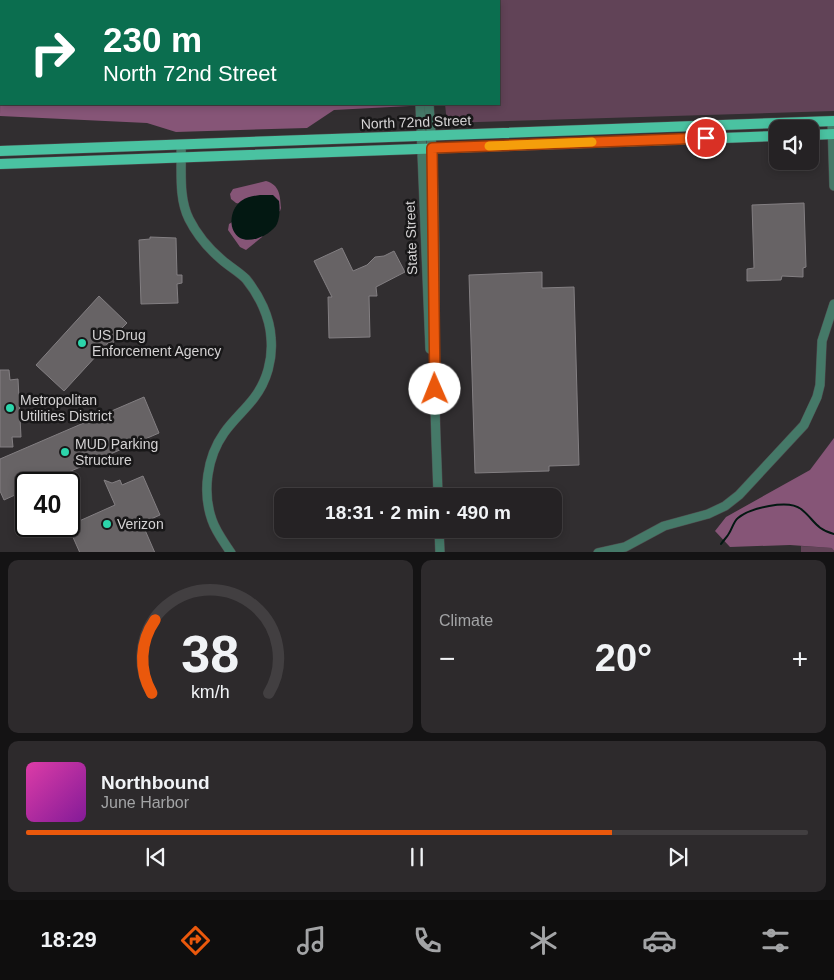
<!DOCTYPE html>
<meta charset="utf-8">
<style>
body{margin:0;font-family:Helvetica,sans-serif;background:#2d2a2c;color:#f1f3f6;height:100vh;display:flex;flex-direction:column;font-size:19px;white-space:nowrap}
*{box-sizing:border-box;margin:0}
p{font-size:16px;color:#a3a4a6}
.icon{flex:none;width:28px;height:28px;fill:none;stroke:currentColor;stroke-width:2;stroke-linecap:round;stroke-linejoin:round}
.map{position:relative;height:552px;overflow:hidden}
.sheet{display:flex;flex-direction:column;gap:8px;padding:8px;background:#141314;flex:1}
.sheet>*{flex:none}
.guide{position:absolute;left:0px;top:0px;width:500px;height:105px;box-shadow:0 2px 8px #0003,0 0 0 1px #423f41;background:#0b6e4f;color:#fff;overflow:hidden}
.fabs{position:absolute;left:769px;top:120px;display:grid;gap:10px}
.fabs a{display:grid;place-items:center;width:50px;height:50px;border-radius:10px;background:#252224;box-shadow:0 2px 8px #0003,0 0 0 1px #423f41;font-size:25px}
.speed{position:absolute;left:15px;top:472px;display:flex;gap:10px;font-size:25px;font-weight:700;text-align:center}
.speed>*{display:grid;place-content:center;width:65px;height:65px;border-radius:50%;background:#252224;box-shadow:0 2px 8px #0003,0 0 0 1px #423f41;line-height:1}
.speed .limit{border:2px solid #111;border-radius:8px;background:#fff;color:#111}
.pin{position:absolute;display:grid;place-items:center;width:42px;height:42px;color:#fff;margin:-21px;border:2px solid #fff;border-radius:50%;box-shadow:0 1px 5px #0007}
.me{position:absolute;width:55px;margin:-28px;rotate:359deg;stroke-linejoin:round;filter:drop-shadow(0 0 4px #0008)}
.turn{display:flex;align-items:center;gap:18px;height:105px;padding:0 20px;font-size:22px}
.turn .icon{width:65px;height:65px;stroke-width:2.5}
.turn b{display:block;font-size:35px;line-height:42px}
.big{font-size:38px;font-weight:700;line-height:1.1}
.sheet .widget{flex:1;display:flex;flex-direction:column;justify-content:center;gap:8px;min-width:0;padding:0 18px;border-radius:10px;background:#2d2a2c}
.sheet .dial{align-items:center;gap:0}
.dial svg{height:130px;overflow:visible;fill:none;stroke:#423f41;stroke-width:7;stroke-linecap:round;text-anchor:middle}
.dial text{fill:#f1f3f6;stroke:none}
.song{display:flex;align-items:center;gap:15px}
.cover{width:60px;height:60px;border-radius:8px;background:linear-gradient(135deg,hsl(320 70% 55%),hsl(290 70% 35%))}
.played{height:5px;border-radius:2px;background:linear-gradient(90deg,#ea580c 75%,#423f41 75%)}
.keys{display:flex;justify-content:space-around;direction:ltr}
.heat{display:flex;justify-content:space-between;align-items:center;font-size:28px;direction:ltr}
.sheet .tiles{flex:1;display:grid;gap:8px;grid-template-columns:1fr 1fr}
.widget:last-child{grid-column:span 2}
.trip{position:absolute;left:274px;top:488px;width:288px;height:50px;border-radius:10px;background:#252224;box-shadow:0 2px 8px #0003,0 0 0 1px #423f41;font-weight:700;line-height:50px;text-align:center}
.tab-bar{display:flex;height:80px;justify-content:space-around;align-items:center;background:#0f0e0e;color:#a3a4a6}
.tab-bar .icon{width:35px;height:35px}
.tab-bar .on{color:#ea580c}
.tab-bar b{font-size:22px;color:#f1f3f6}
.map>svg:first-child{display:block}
.green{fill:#614357}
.forest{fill:#865577}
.water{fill:#031812}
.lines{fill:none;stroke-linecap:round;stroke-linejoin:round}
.stream{stroke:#031812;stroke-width:2}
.building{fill:#676365;stroke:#837f82}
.minor-casing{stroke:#4f4c4e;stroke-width:10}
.major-casing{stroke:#4f4c4e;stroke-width:11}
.minor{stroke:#457968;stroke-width:9}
.major{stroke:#4ac2a1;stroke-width:10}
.route-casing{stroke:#983908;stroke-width:12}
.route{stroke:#ea580c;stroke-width:9}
.slow{stroke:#f59e0b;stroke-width:9}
.poi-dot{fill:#2cd5ab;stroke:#181718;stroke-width:2}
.labels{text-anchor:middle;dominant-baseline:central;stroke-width:5;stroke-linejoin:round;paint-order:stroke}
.street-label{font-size:14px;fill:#d5d3d4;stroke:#181718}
.poi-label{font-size:14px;fill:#d5d3d4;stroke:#181718;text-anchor:start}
</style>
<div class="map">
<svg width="834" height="553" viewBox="0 0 834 553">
<rect width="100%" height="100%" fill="#312e30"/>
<path class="green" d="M431,0H834V111L447,123L445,104H499V1Z
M801,546L833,548L834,552H801Z"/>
<path class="forest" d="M5,0H253V1H3Z
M1,2V104H410V106L334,110L307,128L176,132L147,123L0,116Z
M266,181C280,185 280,196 281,208L280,211L278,212L236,203L231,199L230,194L233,189Z
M234,221L263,233L262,237L246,250L240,247L228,230L229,224Z
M834,438V551L832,548L790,545L730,547L715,531L726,517L810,470Z"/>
<path class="water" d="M260,195H273L279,201C280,208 280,217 277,224C272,234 251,244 240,238C227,230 230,209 241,201C247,197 253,196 260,195Z"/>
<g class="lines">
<path class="stream" d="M721,544C723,541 726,538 728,535C732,530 733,522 738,518C750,508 788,499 801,509C814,519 815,529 834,534"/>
</g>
<path class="building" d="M804,203L806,267L803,268V277L782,276L781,280L747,281V269L754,268L752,205Z
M150,237L176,238L177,275H182V283L177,284L178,303L141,304L139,240L150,239Z
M342,248L353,271L367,265L375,257L384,256L394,251L405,272L376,287L377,296H369L370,337L329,338L328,297H332L314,261Z
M542,272V288L574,287L579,465L549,466V471L475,473L469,275Z
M99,296L127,323L121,329L124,331L112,344L109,342L64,391L36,365Z
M0,370H9L10,380L18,379L21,437H12L13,447H0Z
M144,397L159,433L41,484H26V490L4,500L0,491V459Z
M143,476L160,515L142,523L155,553H80L68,526L115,505L104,480L112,483L120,480L122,485Z"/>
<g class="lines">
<defs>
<path id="minor" d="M422,0V1
M420,104L430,349
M429,104C436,192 435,282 435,370C434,412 437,454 438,496
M832,121L834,186
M181,145C182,169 178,197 189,219C197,235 209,249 222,260C230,267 239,272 246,279C259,295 270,317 271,338C273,359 267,381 254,398C245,410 233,420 224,433C207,457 202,492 212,520C216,532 224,542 231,553
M439,529L440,553
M598,553L625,547L664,526L708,514L725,506L739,495L804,425L817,397L820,385L822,341L834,304"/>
<path id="major" d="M810,135L834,134
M0,151L834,121
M0,164L778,136"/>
</defs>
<use href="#minor" class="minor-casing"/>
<use href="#major" class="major-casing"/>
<use href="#minor" class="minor"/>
<use href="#major" class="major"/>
</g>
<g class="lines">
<defs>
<path id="route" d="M435,389L432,148L706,138"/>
</defs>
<use href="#route" class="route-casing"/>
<use href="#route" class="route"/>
<path class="slow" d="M489,146L592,142"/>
</g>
<g class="poi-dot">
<circle cx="82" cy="343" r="5"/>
<circle cx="10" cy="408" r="5"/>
<circle cx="65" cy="452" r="5"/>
<circle cx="107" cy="524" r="5"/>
</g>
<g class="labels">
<g class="street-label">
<text transform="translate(416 122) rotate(-2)">North 72nd Street</text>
<text transform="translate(411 238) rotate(-92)">State Street</text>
</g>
<g class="poi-label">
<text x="92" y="335">US Drug<tspan x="92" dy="16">Enforcement Agency</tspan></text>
<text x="20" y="400">Metropolitan<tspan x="20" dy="16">Utilities District</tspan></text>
<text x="75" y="444">MUD Parking<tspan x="75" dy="16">Structure</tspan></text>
<text x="117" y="524">Verizon</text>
</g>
</g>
</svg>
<div class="fabs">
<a><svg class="icon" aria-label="sound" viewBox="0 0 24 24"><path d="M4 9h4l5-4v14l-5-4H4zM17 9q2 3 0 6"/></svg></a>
</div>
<div class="speed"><div class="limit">40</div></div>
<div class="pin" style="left:706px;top:138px;background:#d93025"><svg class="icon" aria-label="arrive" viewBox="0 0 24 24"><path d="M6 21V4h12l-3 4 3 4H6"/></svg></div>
<svg class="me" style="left:435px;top:389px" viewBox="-20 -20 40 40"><circle r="19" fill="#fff"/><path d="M0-13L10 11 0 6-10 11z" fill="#ea580c"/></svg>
<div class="trip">18:31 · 2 min · 490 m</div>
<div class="guide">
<div class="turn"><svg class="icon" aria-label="right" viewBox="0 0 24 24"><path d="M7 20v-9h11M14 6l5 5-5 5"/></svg><div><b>230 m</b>North 72nd Street</div></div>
</div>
</div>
<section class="sheet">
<div class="tiles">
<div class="widget dial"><svg viewBox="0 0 100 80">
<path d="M14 69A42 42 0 1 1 86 69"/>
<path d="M14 69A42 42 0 0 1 16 24" stroke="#ea580c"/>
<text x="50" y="56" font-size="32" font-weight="700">38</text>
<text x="50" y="72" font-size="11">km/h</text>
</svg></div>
<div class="widget"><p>Climate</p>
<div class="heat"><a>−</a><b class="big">20°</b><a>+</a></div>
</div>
<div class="widget">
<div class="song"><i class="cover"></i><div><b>Northbound</b><p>June Harbor</p></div></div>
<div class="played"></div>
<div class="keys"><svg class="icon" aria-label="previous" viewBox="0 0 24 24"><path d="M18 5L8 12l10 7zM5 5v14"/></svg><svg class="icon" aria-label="pause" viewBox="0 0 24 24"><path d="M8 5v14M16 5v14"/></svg><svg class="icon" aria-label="next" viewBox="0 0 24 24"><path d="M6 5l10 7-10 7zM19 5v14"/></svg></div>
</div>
</div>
</section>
<nav class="tab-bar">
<b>18:29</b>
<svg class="icon on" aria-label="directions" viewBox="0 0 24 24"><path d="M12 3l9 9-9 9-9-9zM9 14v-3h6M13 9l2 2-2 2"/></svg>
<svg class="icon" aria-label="music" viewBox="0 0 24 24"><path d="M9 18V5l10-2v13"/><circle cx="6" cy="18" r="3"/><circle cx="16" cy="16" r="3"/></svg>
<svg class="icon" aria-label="phone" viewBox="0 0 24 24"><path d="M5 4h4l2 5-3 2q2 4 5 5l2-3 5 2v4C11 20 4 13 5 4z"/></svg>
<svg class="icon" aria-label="climate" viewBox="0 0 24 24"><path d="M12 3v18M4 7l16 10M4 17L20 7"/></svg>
<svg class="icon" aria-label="car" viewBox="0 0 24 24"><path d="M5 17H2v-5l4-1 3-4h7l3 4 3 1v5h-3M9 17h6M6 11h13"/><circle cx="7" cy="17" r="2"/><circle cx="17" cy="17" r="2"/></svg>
<svg class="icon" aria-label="filters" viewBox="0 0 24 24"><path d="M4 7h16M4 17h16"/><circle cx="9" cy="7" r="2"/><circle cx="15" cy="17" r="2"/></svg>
</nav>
